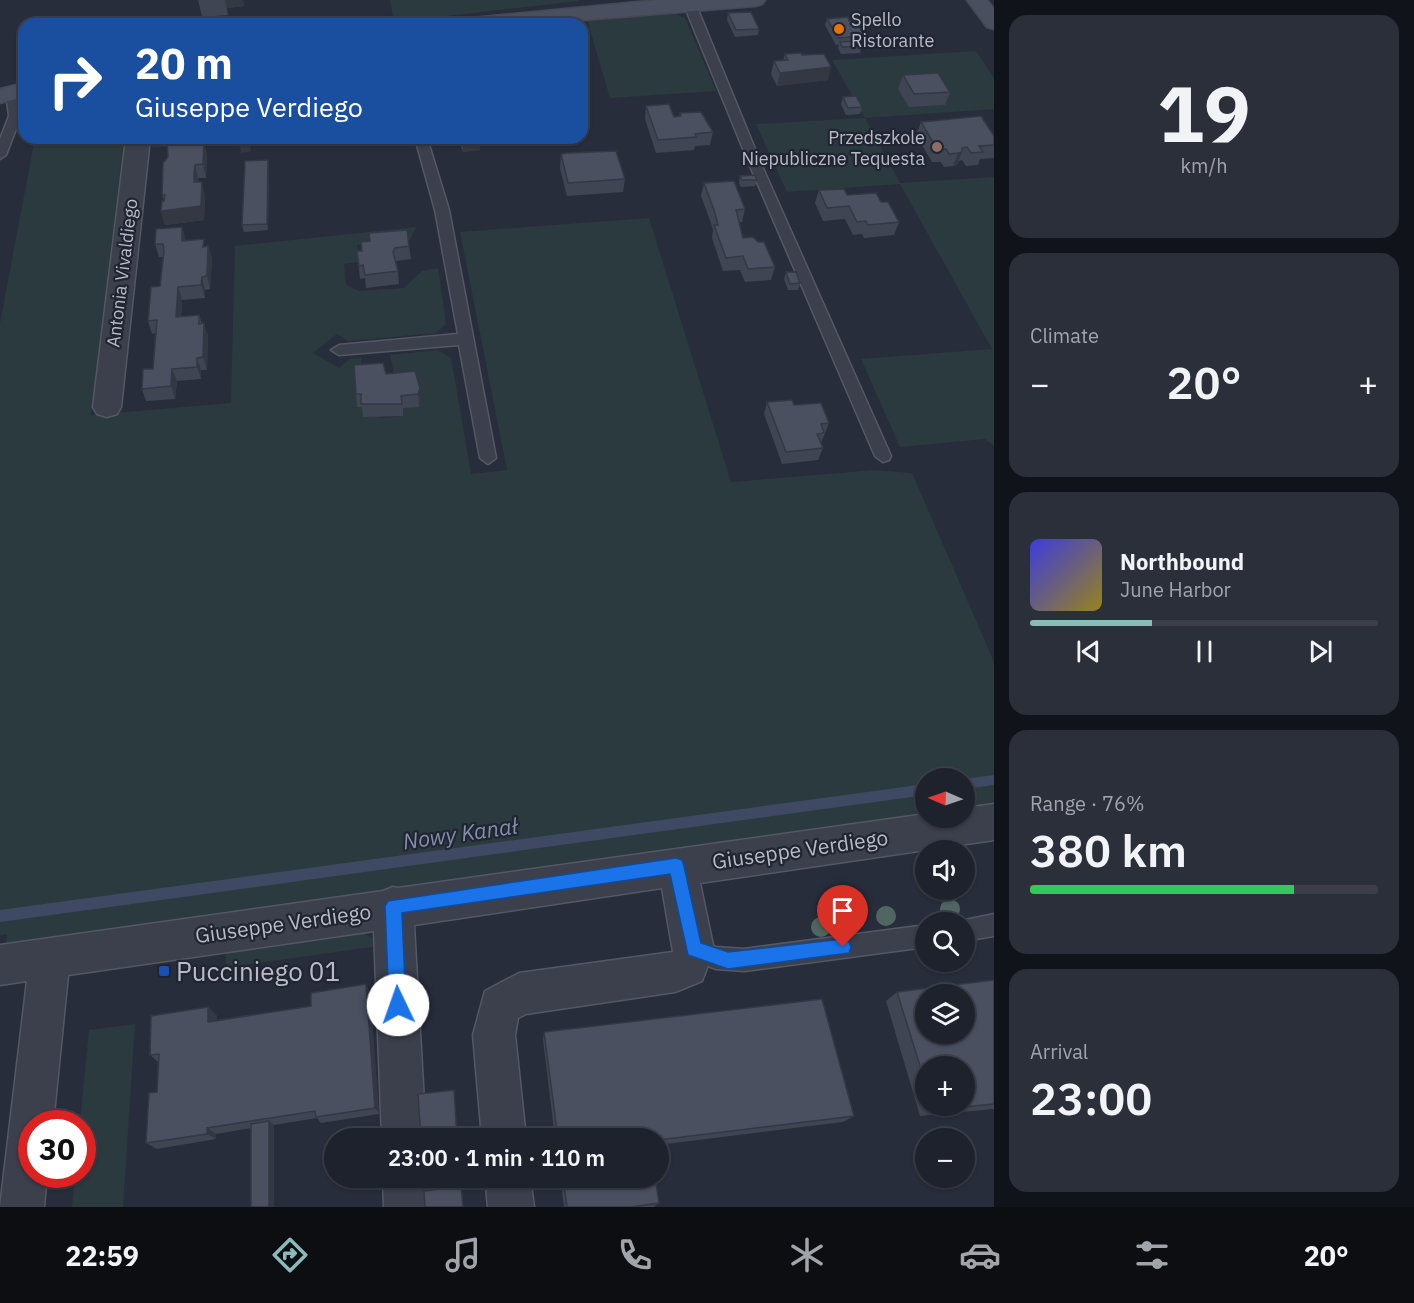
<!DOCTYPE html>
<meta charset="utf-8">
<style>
body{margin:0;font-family:"IBM Plex Sans",sans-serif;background:#2b2f39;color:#f1f3f6;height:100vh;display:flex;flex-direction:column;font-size:22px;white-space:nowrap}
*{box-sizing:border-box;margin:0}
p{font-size:20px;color:#a1a4aa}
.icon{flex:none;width:33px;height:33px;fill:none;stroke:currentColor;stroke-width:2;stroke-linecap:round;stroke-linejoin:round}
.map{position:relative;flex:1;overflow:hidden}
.details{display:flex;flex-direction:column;gap:15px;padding:15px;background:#101319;width:420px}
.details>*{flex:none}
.hud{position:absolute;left:18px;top:18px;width:570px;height:126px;border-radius:18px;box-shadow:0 2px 4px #0004,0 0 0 2px #3c3f49;background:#1a4fa0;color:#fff;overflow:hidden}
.needle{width:39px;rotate:272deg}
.controls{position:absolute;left:915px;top:768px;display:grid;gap:12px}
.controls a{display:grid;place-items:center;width:60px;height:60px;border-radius:50%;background:#1e222d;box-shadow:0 2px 4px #0004,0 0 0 2px #3c3f49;font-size:30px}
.speed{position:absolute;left:18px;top:1110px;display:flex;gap:12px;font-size:30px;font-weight:700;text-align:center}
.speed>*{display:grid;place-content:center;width:78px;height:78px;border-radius:50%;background:#1e222d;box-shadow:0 2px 4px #0004,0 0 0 2px #3c3f49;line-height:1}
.speed .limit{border:9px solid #d22;background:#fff;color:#111}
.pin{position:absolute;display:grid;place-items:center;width:51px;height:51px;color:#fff;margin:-62px -26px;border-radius:50% 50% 50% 0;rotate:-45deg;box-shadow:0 0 6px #0007}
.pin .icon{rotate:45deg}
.me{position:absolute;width:66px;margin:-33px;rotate:357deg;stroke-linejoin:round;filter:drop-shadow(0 0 4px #0008)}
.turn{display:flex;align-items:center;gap:21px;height:126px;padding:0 18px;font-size:27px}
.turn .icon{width:78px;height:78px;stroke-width:2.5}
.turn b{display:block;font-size:42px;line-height:51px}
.big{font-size:45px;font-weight:600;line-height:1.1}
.details .card{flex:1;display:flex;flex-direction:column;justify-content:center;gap:9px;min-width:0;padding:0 21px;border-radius:18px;background:#2b2f39}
.details .dial{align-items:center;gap:0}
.dial b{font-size:78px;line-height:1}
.song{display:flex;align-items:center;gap:18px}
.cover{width:72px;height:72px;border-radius:9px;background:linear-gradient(135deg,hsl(240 70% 55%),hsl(50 70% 35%))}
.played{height:6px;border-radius:3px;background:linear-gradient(90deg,#8bbbb9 35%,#3c3f49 35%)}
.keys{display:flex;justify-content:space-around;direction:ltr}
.heat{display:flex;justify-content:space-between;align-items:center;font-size:33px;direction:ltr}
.charge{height:9px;border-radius:4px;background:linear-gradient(90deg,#34c759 76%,#3c3f49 0)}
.trip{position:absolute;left:324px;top:1128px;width:345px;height:60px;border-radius:30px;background:#1e222d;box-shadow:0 2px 4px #0004,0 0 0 2px #3c3f49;font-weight:600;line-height:60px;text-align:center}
.tabs{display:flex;height:96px;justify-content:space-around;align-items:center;background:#0c0e12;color:#a1a4aa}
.tabs .icon{width:42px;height:42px}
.tabs .active{color:#8bbbb9}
.tabs b{font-size:27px;color:#f1f3f6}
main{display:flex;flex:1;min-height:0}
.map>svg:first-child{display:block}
.green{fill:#2b3a3e}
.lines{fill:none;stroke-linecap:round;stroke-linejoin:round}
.stream{fill:#404963;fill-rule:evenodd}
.lane-casing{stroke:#545864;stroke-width:3}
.street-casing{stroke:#545864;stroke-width:3}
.secondary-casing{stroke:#454956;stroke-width:3}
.lane{fill:#3c404d;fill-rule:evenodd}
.street{fill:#3c404d;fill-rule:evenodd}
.secondary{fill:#4a4f5f;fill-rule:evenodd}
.tree{fill:#516661}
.wall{fill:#404553;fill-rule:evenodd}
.shaded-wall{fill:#343843}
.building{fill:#4a5060;stroke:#343843;stroke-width:1.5;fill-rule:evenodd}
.route{fill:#1a73e8;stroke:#114b97;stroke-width:1.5}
.food-dot{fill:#e8710a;stroke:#212532;stroke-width:2}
.education-dot{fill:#8d6e63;stroke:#212532;stroke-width:2}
.transit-dot{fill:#1a4fb4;stroke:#212532;stroke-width:2}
.labels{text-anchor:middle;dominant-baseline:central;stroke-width:4.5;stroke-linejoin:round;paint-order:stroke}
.far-poi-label{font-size:18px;fill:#b8bbc7;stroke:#212532;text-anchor:start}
.far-street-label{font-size:18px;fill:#b8bbc7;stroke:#212532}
.street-label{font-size:21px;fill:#b8bbc7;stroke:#212532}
.water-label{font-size:22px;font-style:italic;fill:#848eab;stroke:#212532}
.near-poi-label{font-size:26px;fill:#b8bbc7;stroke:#212532;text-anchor:start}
</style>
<main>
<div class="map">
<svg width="994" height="1207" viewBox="0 0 994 1207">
<rect width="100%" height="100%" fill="#282d3c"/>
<path class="green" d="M390,0H579V1L394,22Z
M675,14L685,18L716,91L610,98L587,20Z
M976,51L994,78V109L865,118L900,183L994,177V446L985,439L900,447L861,359L992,349L900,184L787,192L756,124L865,118L832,60Z
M35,138H124L91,415L231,403L235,246L416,227L410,240L357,245L358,262L344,264L346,285L359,291L404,288L422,271L438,268L446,324L436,333L348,341L337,334L313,353L339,368L350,359L361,358L363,407L381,418L403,416L390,355L438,350L451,358L471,474L507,470L460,232L649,218L731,482L874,470L912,473L994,662V805L965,809L964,778H926L925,815L6,947L7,934L0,935V323Z
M153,138H238V141L152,148Z
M356,929L374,939L379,946L230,967L226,964V949Z
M135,1024L123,1207H72L75,1175L82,1174V1124L80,1123L89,1030Z"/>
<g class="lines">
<path class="stream" d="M994,775V785L964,789V779Z
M926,784V795L0,922V910Z"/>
<defs>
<path id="lane" d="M682,0H694L762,166L891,456L889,460L883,462L875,456L750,166Z
M12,89L18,93L21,116L6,155L0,159V139L9,116L6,93Z
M415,138H427L449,210L496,458L488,464L480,458L459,345L339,355L331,350L339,345L458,334L435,210Z
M994,914V936L964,941V922H956Z
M926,925V947L744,971L716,969L686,958L683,950L686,942L694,939L716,947L744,949Z"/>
<path id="street" d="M126,138H150L121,407L117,414L107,417L97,414L93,407Z
M994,804V840L700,883L714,950L702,981L675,992L526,1014L518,1018L515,1035L526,1138H482L473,1035L485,991L519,973L673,952L662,888L414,925L426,1138H382L374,931L68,975L53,1124H32V1174H47L44,1207H0L27,981L0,985V945L383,891L393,887L398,888L926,814V818H964V808Z
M383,1178H428L430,1207H384Z
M485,1178H530L534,1207H488Z"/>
<path id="secondary" d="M659,0H765L762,4L755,6L533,24H462L465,20L472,18Z
M967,0H987L994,9V29L987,27Z
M24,83V97L0,103V89Z"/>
</defs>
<use href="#lane" class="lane-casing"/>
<use href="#street" class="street-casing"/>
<use href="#secondary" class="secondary-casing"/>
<use href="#lane" class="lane"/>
<use href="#street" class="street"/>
<use href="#secondary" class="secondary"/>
</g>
<g class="tree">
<circle cx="950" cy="909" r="10"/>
<circle cx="886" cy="916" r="10"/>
<circle cx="821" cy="927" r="10"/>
</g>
<path class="wall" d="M198,0H243L244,6L227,8L228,15L202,17Z
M728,13L759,29L758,35L735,37L727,20Z
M827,19L849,21L865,36L863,43H860L862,46L860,53L841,54L838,48L839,45H836L825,25Z
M785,54L828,80L777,86L771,74L774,61H783Z
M903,75L950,92L945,105L909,107L898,89Z
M843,97L862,107L860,114L846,115L841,104Z
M646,106L674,117L679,116L680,113L713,132L710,145L695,146L694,150L656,153L645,119Z
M921,122L994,136V158L980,159L978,165L966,166L962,160L959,161L957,165L953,166L944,167L941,162H932L916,135Z
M458,138H478L480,150L463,152Z
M207,154L206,178H198V182L205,195L204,220L165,225L161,211L164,201L162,195Z
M561,154L625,179L623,192L567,196L560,168Z
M269,166L268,230L244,232L242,225Z
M740,176L757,180L755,186L741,187L739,183Z
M704,183L745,209L742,222H739L743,238L775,267L771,280L745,282L740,270L723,271L712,238L713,230L711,223L701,196Z
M819,190L881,202L899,222L894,235L864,238L862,234L853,235L845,219L823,221L815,203Z
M186,241L206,247L208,246L212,259L210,289L205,290V298L182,300L181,317L199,315L202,324L208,336L207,370H201V379L177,381L175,399L146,401L142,389L153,369L155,333L152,334L148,321L160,286L164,257H159L155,244Z
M409,246L411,259L396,261V262L398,271L399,284L366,288L365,278L360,279L357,251Z
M786,272L800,283L798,290H788L784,279Z
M415,371L421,400L419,407L403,408V416L363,417L362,407H357L356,394L386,374Z
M767,402L794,405L829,423L821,443L823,448L818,460L782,464L764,414Z
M994,980V1109L920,1116L886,1001L897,992ZM926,1066L964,1106H926Z
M366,984L370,994L379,1114L321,1123L317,1118L274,1125V1207H251V1128L216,1134V1139L157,1149L146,1143L157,1092L158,1062L150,1055L208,1007L217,1016L216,1020L311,1006Z
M544,1032L854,1116L843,1122L658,1145V1138H555L543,1040Z
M560,1178H655L659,1203L654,1207H564Z"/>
<path class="shaded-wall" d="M225,0H243L244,6L227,8L228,15Z
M831,67L828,80L777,86L780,73Z
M249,138L251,151L241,153L240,146Z
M204,141L207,154L206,178L203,164Z
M480,143V150L463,152V146Z
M962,152L957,165L953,166L958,153Z
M268,160L269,166L268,230L267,224Z
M195,165L198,178L197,195L194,182Z
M202,182L205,195L204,220L165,225L161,211Z
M182,227L186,240V254L182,241Z
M208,246L212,259L210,289L207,276Z
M202,277L205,290V298L201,285Z
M178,287L182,300L180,330L176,317Z
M204,323L208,336L207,370L203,357Z
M197,358L201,370V379L197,367Z
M172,369L177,381L175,399L171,386Z
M420,388L421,400L419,407L418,394Z
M366,984L370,994L379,1114L375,1108Z
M208,1007L217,1016L216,1030L208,1022Z
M269,1121L274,1125V1207H269Z
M207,1128L216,1134V1139L207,1134Z"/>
<path class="building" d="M751,12L759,29L736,30L728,13Z
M848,17L849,21L855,20L865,36L838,38L827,19Z
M859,41L862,46L842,47L840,42Z
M801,53L802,55L824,54L831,67L780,73L774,61L788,60L785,54Z
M938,73L950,92L914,94L903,75Z
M856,96L862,107L848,108L843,97Z
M669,104L674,117L681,116L680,113L701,112L713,132L695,134L696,137L658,140L646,106Z
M981,116L994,136V145L979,146L983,152L971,153L967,147L962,148V152L958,153L949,154L946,149H937L921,122Z
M239,138H249L250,145L240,146Z
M460,138H478L480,143L463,146Z
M204,141L203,164L195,165L194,173V182H202L201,206L161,211L162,201H164L165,195H162L163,163L168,157L167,142Z
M616,151L625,179L568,183L561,154L567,153Z
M268,160L267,224L242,225L245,161Z
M755,175L757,180H742L740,176Z
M734,181L745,209L736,210L743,238L753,237L758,242H764L775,267L748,269L743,256L726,258L714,225H718L714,210L704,183Z
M844,189L847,195L876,193L881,202H888L899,222L868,225L866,221L857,222L849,206L827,208L819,190Z
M182,227V241L204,239L203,247L208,246L207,276L202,277L201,285L178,287L176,317L199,315V324L204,323L203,357L197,358V367L172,369L171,386L142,389L143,369H153L157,320L148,321L151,287L160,286L164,251L163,244H155L156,229Z
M407,230L409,246L395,248L393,252L398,271L365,275L363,265L359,266L357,251H362L361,242L370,241L369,233Z
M786,272H796L800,283L790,284Z
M383,363L386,374L415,371L420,388L418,394L401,396L402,404H361V394H356L354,365Z
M792,400L794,405L821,403L829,423L821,424L824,433L817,434L823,448L786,452L767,402Z
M994,980V1104L933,1110L932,1106H964V1066H926V1085L897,992ZM926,994H964V1034H926Z
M366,984L375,1108L316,1117L315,1111L207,1128V1134L146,1143L149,1093L157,1092L159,1054L150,1055L151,1016L208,1007V1022L311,1006V993Z
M822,999L854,1116L658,1140V1138H558L544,1032Z
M454,1090L457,1138H421L418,1094Z
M269,1121V1207H251V1124Z
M563,1178H655L659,1203L631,1207H567Z
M461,1186L463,1207H425L424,1191Z"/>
<path class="route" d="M676,858L682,860L684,866L701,943L728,952L843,939L849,942L851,947L849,953L728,969L688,955L670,874L402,913L406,1005L404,1011L398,1014L392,1011L389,1005L385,906L388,901Z"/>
<circle class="food-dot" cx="839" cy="29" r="6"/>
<circle class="education-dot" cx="937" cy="147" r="6"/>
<rect class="transit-dot" x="158" y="965" width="12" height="12" rx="3"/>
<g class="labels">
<g class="far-poi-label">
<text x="851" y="19">Spello<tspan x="851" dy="21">Ristorante</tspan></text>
<text x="925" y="137" text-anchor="end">Przedszkole<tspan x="925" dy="21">Niepubliczne Tequesta</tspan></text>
</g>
<g class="far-street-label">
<text transform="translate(122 273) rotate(-83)">Antonia Vivaldiego</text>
</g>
<g class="street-label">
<text transform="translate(800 849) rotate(-8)">Giuseppe Verdiego</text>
<text transform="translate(283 923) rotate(-8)">Giuseppe Verdiego</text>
</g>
<g class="water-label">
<text transform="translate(460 833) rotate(-8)">Nowy Kanał</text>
</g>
<g class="near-poi-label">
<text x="176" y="971">Pucciniego 01</text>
</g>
</g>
</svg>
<div class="controls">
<a><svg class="needle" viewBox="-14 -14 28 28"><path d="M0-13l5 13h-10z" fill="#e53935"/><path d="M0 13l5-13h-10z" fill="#a1a4aa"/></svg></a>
<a><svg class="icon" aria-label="sound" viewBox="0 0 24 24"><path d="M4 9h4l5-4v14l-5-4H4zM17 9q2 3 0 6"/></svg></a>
<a><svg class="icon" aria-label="search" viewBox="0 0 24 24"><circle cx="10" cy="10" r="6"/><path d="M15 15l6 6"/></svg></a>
<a><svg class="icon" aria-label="layers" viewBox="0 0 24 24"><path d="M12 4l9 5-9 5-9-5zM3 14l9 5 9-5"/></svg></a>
<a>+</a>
<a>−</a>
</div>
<div class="speed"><div class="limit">30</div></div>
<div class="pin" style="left:843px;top:947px;background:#d93025"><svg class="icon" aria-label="arrive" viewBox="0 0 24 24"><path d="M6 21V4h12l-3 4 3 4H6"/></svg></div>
<svg class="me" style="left:398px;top:1005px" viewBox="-20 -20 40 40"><circle r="19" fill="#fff"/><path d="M0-13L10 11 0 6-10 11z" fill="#1a73e8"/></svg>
<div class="trip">23:00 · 1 min · 110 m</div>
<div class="hud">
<div class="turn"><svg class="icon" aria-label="right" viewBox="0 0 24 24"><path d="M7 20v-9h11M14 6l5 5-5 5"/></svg><div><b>20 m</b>Giuseppe Verdiego</div></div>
</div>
</div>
<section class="details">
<div class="card dial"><b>19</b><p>km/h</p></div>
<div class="card"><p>Climate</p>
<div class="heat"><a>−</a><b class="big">20°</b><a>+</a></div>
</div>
<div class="card">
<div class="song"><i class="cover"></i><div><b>Northbound</b><p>June Harbor</p></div></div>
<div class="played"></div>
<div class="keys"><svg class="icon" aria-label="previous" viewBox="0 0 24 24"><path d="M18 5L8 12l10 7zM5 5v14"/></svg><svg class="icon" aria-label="pause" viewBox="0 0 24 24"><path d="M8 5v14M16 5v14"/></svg><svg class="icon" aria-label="next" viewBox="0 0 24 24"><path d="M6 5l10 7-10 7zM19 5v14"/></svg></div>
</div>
<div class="card"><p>Range · 76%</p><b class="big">380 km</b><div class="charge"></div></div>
<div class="card"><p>Arrival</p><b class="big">23:00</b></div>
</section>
</main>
<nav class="tabs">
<b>22:59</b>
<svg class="icon active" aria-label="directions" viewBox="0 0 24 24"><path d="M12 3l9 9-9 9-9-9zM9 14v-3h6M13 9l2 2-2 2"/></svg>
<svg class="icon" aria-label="music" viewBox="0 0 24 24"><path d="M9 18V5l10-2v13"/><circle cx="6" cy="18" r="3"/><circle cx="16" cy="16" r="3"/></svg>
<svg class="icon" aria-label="phone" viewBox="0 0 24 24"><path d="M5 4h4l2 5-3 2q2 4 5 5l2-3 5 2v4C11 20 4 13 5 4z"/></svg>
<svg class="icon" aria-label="climate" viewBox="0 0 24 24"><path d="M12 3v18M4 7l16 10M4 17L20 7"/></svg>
<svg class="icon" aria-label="car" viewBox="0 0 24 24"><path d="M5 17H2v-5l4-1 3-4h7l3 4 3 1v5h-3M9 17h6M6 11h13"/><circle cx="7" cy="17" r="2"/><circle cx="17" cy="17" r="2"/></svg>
<svg class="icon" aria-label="filters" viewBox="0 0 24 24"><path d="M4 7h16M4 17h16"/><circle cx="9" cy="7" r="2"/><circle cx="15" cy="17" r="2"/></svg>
<b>20°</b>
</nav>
